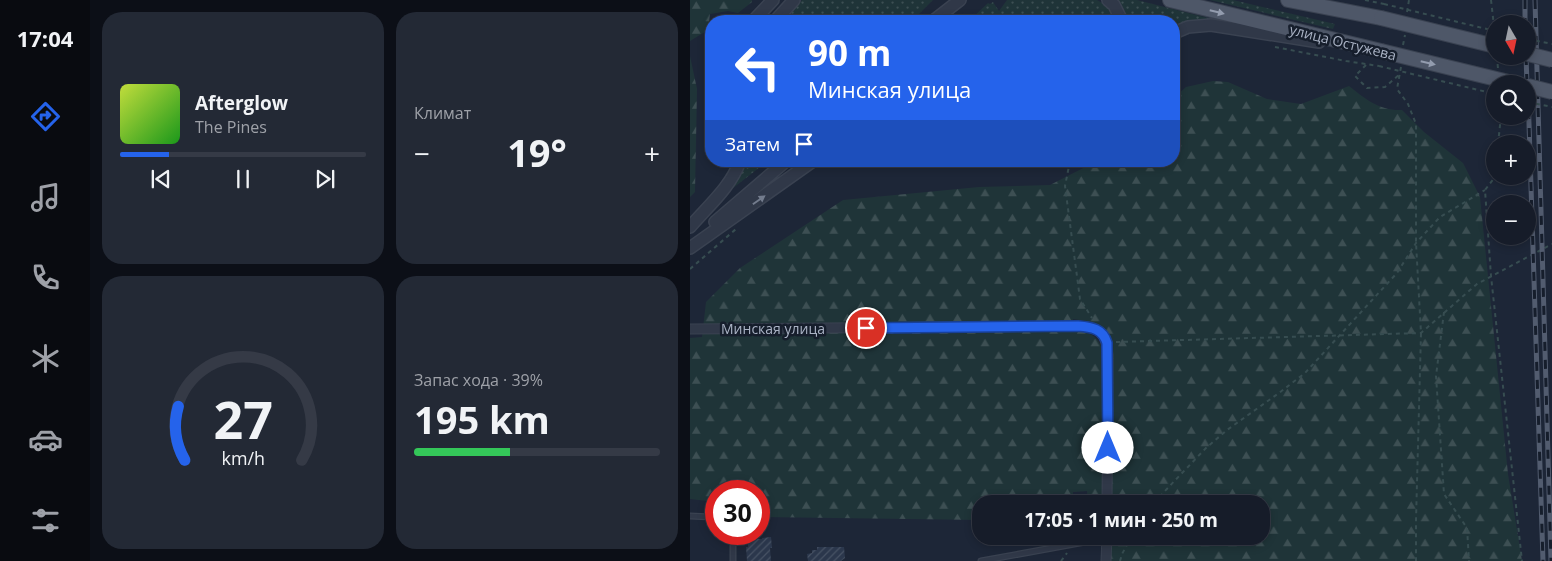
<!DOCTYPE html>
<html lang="ru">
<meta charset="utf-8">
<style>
body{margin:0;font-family:"Open Sans",sans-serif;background:#232935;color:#f1f3f6;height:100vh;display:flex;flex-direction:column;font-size:19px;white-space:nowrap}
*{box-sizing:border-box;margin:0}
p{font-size:16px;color:#9ea1a8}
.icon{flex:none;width:28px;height:28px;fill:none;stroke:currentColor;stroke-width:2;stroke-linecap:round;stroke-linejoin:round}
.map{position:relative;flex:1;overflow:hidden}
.panel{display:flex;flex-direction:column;gap:12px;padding:12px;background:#0c0f17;width:600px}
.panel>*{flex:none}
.banner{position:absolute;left:15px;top:15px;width:475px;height:152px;border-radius:20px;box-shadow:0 2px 8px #0003,0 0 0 1px #353a46;background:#2563eb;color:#fff;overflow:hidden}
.needle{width:32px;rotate:171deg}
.controls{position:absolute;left:796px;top:15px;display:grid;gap:10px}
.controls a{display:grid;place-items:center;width:50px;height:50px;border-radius:50%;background:#161c29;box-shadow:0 2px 8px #0003,0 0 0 1px #353a46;font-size:25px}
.speed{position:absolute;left:15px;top:480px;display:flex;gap:10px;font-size:25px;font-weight:700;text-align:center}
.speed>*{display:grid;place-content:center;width:65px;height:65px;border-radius:50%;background:#161c29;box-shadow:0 2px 8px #0003,0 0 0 1px #353a46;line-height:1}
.speed .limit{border:8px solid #d22;background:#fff;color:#111}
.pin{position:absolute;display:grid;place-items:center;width:42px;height:42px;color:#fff;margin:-21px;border:2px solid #fff;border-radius:50%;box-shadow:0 1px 5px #0007}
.me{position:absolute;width:55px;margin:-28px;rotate:0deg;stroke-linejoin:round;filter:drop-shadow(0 0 4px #0008)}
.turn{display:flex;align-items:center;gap:18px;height:105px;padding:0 20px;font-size:22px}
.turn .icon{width:65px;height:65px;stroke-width:2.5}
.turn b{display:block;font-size:35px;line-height:42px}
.then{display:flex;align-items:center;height:48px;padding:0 20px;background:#0003;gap:10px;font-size:19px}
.big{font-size:38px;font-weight:700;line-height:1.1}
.panel .widget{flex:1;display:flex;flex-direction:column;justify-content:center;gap:8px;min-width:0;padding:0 18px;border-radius:20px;background:#232935}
.panel .dial{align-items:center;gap:0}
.dial svg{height:130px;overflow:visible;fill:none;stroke:#353a46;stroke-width:7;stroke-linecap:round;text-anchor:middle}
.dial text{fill:#f1f3f6;stroke:none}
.song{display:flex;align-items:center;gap:15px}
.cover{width:60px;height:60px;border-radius:8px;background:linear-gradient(135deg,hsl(70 70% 55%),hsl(120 70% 35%))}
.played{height:5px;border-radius:2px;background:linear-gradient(90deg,#2563eb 20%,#353a46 20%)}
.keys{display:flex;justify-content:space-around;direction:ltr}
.heat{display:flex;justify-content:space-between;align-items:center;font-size:28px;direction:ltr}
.charge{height:8px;border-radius:4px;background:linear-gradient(90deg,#34c759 39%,#353a46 0)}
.panel .tiles{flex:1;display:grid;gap:12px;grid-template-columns:repeat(2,1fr)}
.trip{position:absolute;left:282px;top:495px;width:298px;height:50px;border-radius:20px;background:#161c29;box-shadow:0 2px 8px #0003,0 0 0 1px #353a46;font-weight:700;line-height:50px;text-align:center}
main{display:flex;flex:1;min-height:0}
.tabs{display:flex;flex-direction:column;width:90px;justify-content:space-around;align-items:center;background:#090b10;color:#9ea1a8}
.tabs .icon{width:35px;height:35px}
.tabs .active{color:#2563eb}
.tabs b{font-size:22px;color:#f1f3f6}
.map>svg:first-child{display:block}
.grass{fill:url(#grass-dots)}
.forest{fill:url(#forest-firs)}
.building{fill:url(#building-hatch)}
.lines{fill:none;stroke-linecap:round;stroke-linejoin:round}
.service-casing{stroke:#3a4251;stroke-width:7}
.minor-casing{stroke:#3a4251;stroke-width:11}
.tertiary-casing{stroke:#3a4251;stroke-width:14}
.primary-casing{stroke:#3a4251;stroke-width:16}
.path{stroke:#374d51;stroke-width:2;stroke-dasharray:4 4;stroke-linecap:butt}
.service{stroke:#303848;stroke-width:4.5}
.minor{stroke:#303848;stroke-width:9}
.tertiary{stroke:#303848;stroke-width:11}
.primary{stroke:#4e5768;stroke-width:14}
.rail-casing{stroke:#525c6f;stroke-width:5}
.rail{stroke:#161e2c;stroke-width:3;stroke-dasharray:9;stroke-linecap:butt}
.primary-bridge-casing{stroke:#3a4251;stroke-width:16;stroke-linecap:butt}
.path-bridge{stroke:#374d51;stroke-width:2;stroke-dasharray:4 4;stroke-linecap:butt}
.primary-bridge{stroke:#4e5768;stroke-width:14}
.oneway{fill:#939cae}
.oneway2{fill:#737c8d}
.route-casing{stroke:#184099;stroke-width:12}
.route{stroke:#2563eb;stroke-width:9}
.labels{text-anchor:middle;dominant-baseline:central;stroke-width:5;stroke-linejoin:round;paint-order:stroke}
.street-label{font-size:14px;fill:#aab3c5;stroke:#161e2c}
</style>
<main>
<nav class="tabs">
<b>17:04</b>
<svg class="icon active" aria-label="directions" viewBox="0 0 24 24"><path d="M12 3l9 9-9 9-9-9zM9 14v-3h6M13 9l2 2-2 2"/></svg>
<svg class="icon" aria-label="music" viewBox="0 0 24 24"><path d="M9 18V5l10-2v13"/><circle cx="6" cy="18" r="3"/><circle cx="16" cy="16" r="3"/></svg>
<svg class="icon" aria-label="phone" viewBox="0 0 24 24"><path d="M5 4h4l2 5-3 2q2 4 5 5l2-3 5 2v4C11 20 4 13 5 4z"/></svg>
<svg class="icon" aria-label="climate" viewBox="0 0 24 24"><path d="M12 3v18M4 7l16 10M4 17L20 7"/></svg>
<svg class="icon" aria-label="car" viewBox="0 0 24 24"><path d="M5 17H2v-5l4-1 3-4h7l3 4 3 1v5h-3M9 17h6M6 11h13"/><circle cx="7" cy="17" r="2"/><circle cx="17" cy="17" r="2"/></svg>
<svg class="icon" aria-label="filters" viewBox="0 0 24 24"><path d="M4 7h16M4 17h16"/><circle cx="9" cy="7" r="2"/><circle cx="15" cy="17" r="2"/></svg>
</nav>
<section class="panel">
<div class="tiles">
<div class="widget">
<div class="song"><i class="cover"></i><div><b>Afterglow</b><p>The Pines</p></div></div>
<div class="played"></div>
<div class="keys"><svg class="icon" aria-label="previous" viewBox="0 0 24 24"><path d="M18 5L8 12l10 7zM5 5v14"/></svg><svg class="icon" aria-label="pause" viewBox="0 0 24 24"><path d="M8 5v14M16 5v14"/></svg><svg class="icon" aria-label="next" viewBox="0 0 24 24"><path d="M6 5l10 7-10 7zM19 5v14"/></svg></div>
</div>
<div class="widget"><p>Климат</p>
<div class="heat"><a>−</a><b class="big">19°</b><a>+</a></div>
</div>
<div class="widget dial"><svg viewBox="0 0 100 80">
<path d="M14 69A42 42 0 1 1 86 69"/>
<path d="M14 69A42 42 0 0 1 10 36" stroke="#2563eb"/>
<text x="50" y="56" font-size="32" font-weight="700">27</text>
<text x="50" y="72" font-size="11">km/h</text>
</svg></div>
<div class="widget"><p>Запас хода · 39%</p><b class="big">195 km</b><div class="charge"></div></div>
</div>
</section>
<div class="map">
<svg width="862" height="561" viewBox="0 0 862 561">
<defs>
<pattern id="grass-dots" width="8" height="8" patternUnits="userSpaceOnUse" patternTransform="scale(1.25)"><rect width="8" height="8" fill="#1f3438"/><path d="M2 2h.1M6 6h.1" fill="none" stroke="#3d4f53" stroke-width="1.8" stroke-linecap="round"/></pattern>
<pattern id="forest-firs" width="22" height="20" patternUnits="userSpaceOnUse" patternTransform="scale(1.25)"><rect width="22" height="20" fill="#1f3438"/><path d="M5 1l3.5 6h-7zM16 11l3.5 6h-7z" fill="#3d4f53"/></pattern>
<pattern id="building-hatch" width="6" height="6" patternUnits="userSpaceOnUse" patternTransform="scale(1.25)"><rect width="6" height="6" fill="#2b374c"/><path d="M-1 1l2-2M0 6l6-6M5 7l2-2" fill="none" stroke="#475264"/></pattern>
</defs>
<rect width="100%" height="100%" fill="#1d2637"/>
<path class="grass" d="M112,0H243L222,21H92Z
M317,0H407C417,5 422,11 426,21H279L298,3L300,4L303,2L309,11Z
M428,0H447L526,20L503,22L484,29V21H438L435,11Z
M520,0H543L645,24L643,29Z
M56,161H78L38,192L52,170Z"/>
<path class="forest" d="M0,0H62V2L48,13L38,11L20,14L18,30L0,41Z
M0,56L7,89L5,192L0,197Z
M523,81L538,82L577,99L611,104L659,86C675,99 690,111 712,110L734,132L773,163L790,197L818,474L832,561H420L419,536H571V504H419L421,352L418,333L397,321L383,319L384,329C405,334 409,337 415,358V504H398L397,491L383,492V504H291V520L69,517V491H26V502L0,499V338L12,337L16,302L50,268L153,200L289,187L360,185L407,161H484V98L496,87Z"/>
<path class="building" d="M81,537L82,548H80L81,561H57L56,547H58V539H72V538Z
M127,547H154L155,558L151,561H118L117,554L122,553V550H127Z"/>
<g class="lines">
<defs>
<path id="service" d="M0,516L21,517L26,520
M40,534L43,542V561
M291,561L417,538"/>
<path id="minor" d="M0,329L388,326C411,327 416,333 418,355L417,504
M416,561L417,536"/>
<path id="tertiary" d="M418,0L424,5L432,21
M63,21L83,0
M85,21L104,0
M243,21L270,0
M484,33L498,27L521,25L629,42
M25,222L96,161
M0,227C17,207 41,187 50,161
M0,248L123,161"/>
<path id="primary" d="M480,0L691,51
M598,0L691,18"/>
</defs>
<use href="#service" class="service-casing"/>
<use href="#minor" class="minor-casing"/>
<use href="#tertiary" class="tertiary-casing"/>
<use href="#primary" class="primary-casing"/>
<path class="path" d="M675,0L694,4
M801,0L805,35
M717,12L719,0
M713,45L715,35
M585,47L656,61L689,66
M807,56L808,69
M676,65L665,76L677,88L695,87L710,74
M711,67L707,89L718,104L726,124V243L731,333L726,520V561
M808,144L811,116
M380,161L375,186L390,299L402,318
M132,165L138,161
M805,173V177L795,190L801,276L832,561
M0,269L46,229
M754,312L746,376L754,494L777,528L779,561
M426,342L731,333L787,284L862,244
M466,504L473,493L516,448L537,430L589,393L615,373L707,273L726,243L750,217L795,190
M371,561L377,553
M430,561L432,554L442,536"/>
<use href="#service" class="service"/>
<use href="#minor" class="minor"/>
<use href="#tertiary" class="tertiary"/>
<use href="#primary" class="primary"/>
<defs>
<path id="rail" d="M835,0V24
M845,0L861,561
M836,56L837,84
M838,92L853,561"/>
</defs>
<use href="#rail" class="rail-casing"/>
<use href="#rail" class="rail"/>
<defs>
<path id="primary-bridge" d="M691,18L805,46
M691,51L827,84
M838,54L862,60
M838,86L862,92"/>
</defs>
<use href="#primary-bridge" class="primary-bridge-casing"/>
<path class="path-bridge" d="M694,4L805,31
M838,39L862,44
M689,66L805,94
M838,102L862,107"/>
<use href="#primary-bridge" class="primary-bridge"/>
</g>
<defs><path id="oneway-solid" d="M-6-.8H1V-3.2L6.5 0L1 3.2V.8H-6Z" transform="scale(1.25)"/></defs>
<g class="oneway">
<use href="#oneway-solid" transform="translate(527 12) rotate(14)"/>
<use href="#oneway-solid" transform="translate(738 63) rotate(13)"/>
</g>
<use class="oneway2" href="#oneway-solid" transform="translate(69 200) rotate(-35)"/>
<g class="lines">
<defs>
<path id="route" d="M176,328L388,326C402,327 413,329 417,343L418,448"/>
</defs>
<use href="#route" class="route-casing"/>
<use href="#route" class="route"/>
</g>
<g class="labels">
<g class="street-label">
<text transform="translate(653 42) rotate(14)">улица Остужева</text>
<text x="83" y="328">Минская улица</text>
</g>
</g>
</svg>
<div class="controls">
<a><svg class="needle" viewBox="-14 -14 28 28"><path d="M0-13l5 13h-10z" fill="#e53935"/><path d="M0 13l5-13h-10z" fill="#9ea1a8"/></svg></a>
<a><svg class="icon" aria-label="search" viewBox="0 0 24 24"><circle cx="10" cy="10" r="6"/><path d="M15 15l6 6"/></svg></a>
<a>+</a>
<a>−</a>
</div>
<div class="speed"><div class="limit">30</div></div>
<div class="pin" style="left:176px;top:328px;background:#d93025"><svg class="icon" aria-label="arrive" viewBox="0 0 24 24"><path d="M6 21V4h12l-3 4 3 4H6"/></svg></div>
<svg class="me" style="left:418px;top:448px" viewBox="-20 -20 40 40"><circle r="19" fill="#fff"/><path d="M0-13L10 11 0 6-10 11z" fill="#2563eb"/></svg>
<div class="trip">17:05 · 1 мин · 250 m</div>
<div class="banner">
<div class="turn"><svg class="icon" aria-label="left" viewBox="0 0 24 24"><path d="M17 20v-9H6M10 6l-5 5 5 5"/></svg><div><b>90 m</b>Минская улица</div></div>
<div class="then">Затем<svg class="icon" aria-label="arrive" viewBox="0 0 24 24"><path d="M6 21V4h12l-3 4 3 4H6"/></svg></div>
</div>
</div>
</main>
